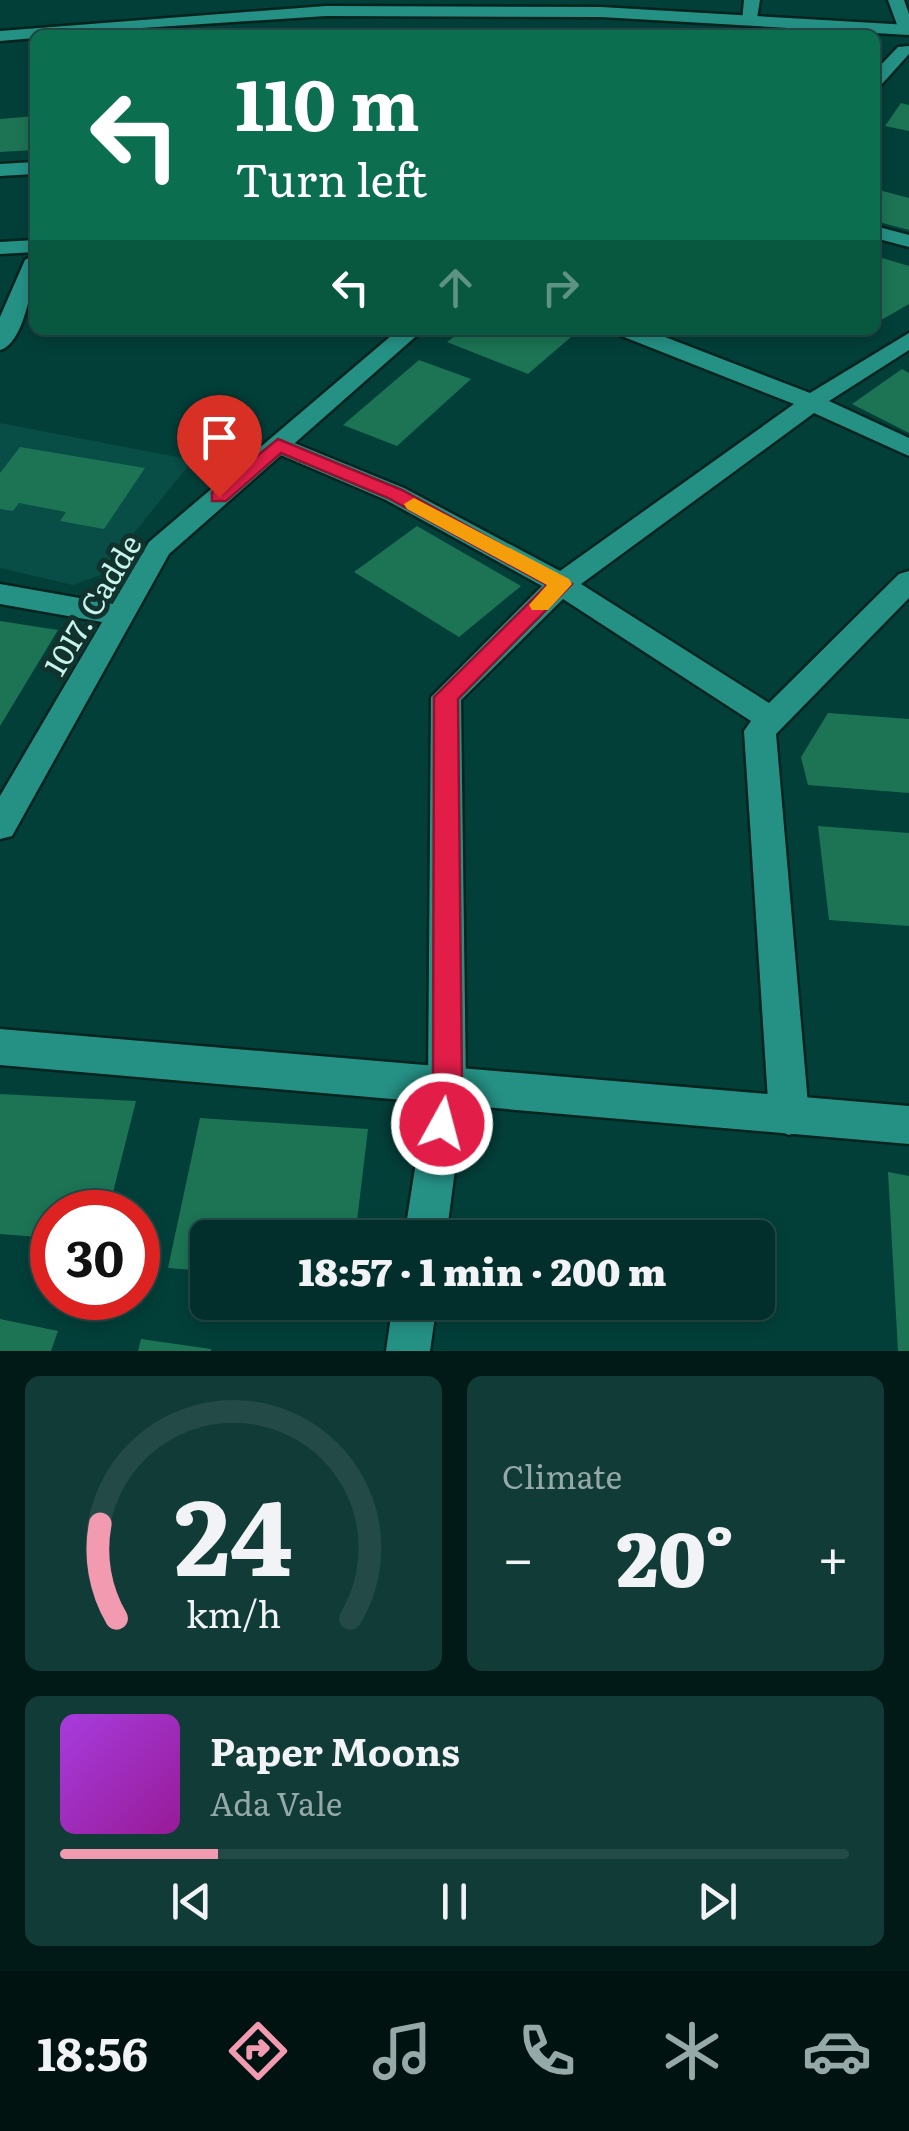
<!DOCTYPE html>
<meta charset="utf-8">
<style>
body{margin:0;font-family:Literata,serif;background:#103b37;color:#f1f3f6;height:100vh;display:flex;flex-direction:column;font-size:38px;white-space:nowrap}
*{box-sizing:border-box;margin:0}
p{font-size:32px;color:#96a9a9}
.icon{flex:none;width:55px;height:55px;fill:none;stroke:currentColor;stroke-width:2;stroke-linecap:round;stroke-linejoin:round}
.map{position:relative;height:1351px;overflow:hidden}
.side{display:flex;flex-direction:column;gap:25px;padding:25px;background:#011a18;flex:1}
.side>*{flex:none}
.guide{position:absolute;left:30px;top:30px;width:850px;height:305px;border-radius:15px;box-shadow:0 5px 15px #0003,0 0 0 2px #234a47;background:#0b6e4f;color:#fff;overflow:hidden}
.speed{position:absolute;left:30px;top:1190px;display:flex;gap:20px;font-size:50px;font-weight:700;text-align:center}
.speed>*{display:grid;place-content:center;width:130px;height:130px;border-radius:50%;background:#022f2b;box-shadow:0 5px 15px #0003,0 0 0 2px #234a47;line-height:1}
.speed .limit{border:15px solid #d22;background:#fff;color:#111}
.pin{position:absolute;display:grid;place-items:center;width:85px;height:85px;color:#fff;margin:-102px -42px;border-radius:50% 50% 50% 0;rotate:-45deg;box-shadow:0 0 10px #0007}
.pin .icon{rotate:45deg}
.me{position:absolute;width:110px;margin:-55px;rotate:7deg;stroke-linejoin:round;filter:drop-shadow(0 0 8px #0008)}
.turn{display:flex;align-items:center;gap:35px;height:210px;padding:0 40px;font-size:45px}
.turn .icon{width:130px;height:130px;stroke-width:2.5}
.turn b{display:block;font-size:70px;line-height:85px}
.lanes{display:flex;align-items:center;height:95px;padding:0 40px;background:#0003;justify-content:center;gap:50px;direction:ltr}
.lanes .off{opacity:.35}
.big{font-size:75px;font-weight:800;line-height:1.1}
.side .tile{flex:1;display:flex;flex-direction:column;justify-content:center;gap:15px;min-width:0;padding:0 35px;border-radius:15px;background:#103b37}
.side .dial{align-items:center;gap:0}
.dial svg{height:260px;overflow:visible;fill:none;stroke:#234a47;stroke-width:7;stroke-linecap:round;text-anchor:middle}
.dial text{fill:#f1f3f6;stroke:none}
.song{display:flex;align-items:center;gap:30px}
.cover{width:120px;height:120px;border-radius:15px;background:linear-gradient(135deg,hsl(280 70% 55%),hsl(300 70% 35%))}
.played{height:10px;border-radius:5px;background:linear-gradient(90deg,#f29aaf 20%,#234a47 20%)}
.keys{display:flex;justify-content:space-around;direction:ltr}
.heat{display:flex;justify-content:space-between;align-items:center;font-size:55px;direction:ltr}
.side .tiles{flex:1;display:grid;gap:25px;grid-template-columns:1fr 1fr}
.tile:last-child{grid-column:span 2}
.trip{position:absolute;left:190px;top:1220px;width:585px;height:100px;border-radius:15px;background:#022f2b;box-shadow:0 5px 15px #0003,0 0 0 2px #234a47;font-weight:800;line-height:100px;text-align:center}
.tab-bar{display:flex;height:160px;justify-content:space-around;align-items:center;background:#011311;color:#96a9a9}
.tab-bar .icon{width:70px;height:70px}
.tab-bar .active{color:#f29aaf}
.tab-bar b{font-size:45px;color:#f1f3f6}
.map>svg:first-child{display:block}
.built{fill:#084d46}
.building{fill:#1c7454}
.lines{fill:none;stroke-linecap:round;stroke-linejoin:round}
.street-casing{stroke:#03231f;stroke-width:5}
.secondary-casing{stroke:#03231f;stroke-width:5}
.street{fill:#259185;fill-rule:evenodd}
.secondary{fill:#259185;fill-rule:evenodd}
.route{fill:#e11d48;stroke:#92132f;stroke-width:2.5}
.slow{fill:#f59e0b}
.labels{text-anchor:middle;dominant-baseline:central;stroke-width:10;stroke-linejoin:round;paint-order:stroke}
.street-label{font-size:30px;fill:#c7f4ed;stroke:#12322e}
</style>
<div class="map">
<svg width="909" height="1351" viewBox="0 0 909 1351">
<rect width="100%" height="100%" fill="#033f39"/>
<path class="built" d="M0,423L193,460L100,575L73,585L0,568Z"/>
<path class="building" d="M901,103L909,105V131L885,126Z
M35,116V150L0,152V119Z
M875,189L909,198V230L875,221Z
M875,256L909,266V304L883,319L875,316Z
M463,330H579L528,374L447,342Z
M419,360L471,379L397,446L343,425Z
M902,369L909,373V433L852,404Z
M20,447L145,468L104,529L60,521L66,512L19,503L13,511L0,509V473Z
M417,526L521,586L459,637L354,572Z
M0,621L58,630L0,726Z
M828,713L909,719V793L808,785L801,757Z
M818,826L909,833V926L829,920Z
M0,1094L136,1101L108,1212H52V1238L0,1234Z
M200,1118L368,1129L355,1238H208V1271L168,1268Z
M888,1172L909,1176V1351H898Z
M0,1319L58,1331L51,1351H0Z
M141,1339L211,1349V1351H138Z"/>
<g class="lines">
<defs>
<path id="street" d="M744,0H760L756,24L742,21Z
M888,0H904L909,14V34L899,30Z
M909,46V54L881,85L875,86V71L898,47Z
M35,162V174L0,176V164Z
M875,226L909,235V247L875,238Z
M35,240V252L0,254V242Z
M35,254C35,276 25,344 0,350V317L25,260Z
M616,330H647L810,393L909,333V350L829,401L909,438V456L814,413L581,584L769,703L899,574L909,571V598L776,734L809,1116L803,1129L789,1135L775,1129L769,1116L744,731L751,721L563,599L461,700L466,1086L446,1238H404L428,1086L431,697L542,586L386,500L269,450L265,445L269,440H287L404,488L560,571L794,404L619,335Z
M0,584L119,605L129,608L133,615L129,622L119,625L0,604Z
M393,1302H437L430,1351H386Z"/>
<path id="secondary" d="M326,6L601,7L909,25V35L601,17L326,16L35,35V38L0,41V31Z
M398,330H423L169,554L12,836L0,839V796L149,542Z
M0,1029L909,1106V1144L0,1065Z"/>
</defs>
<use href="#street" class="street-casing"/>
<use href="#secondary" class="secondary-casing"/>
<use href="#street" class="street"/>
<use href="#secondary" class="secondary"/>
</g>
<path class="route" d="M278,439L402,490L572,584L458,699L462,1086L452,1134L442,1138L431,1134L427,1124L433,1086L434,697L547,585L388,498L281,453L226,501H212V492Z"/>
<path class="slow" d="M414,498L569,579L572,584L548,610H532L529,605L547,585L407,509L404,504Z"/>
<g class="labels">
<g class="street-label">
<text transform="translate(91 604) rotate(-59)">1017. Cadde</text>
</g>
</g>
</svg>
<div class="speed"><div class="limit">30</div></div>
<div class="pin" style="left:219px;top:497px;background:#d93025"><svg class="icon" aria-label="arrive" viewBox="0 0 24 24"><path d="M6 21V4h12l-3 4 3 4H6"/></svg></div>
<svg class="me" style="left:442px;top:1124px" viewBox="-20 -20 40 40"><circle r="17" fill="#e11d48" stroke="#fff" stroke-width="3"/><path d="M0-11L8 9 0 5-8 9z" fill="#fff"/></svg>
<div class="trip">18:57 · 1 min · 200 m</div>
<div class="guide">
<div class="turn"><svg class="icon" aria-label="left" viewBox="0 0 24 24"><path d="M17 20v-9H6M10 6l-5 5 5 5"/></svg><div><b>110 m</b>Turn left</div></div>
<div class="lanes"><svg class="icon" aria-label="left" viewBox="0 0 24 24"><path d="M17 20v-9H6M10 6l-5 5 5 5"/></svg><svg class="icon off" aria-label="ahead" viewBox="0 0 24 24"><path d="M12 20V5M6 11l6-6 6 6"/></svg><svg class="icon off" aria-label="right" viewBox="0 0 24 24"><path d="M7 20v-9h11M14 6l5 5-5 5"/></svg></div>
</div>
</div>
<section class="side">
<div class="tiles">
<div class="tile dial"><svg viewBox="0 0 100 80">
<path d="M14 69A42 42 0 1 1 86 69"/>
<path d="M14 69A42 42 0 0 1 9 40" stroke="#f29aaf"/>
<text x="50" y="56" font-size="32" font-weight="700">24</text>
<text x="50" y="72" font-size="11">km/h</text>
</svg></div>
<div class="tile"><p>Climate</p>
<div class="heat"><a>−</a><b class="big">20°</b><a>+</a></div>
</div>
<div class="tile">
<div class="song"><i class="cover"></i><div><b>Paper Moons</b><p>Ada Vale</p></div></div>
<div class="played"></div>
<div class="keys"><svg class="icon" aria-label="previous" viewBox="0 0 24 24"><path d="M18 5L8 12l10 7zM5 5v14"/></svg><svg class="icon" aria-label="pause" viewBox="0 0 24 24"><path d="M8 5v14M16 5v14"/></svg><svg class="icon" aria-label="next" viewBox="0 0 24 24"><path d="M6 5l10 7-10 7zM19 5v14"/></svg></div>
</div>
</div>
</section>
<nav class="tab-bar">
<b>18:56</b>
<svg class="icon active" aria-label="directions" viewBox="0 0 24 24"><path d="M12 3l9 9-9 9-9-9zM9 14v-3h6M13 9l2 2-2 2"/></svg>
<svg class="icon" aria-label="music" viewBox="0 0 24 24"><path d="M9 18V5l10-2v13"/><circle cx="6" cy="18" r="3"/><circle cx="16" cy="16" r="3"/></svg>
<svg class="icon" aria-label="phone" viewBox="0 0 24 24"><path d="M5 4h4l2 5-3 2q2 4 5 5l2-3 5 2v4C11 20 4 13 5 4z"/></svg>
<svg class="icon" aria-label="climate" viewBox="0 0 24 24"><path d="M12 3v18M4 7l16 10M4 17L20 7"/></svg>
<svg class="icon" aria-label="car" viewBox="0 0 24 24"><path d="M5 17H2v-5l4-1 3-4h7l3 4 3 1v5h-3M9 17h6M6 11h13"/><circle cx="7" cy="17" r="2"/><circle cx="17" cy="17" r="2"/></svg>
</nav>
